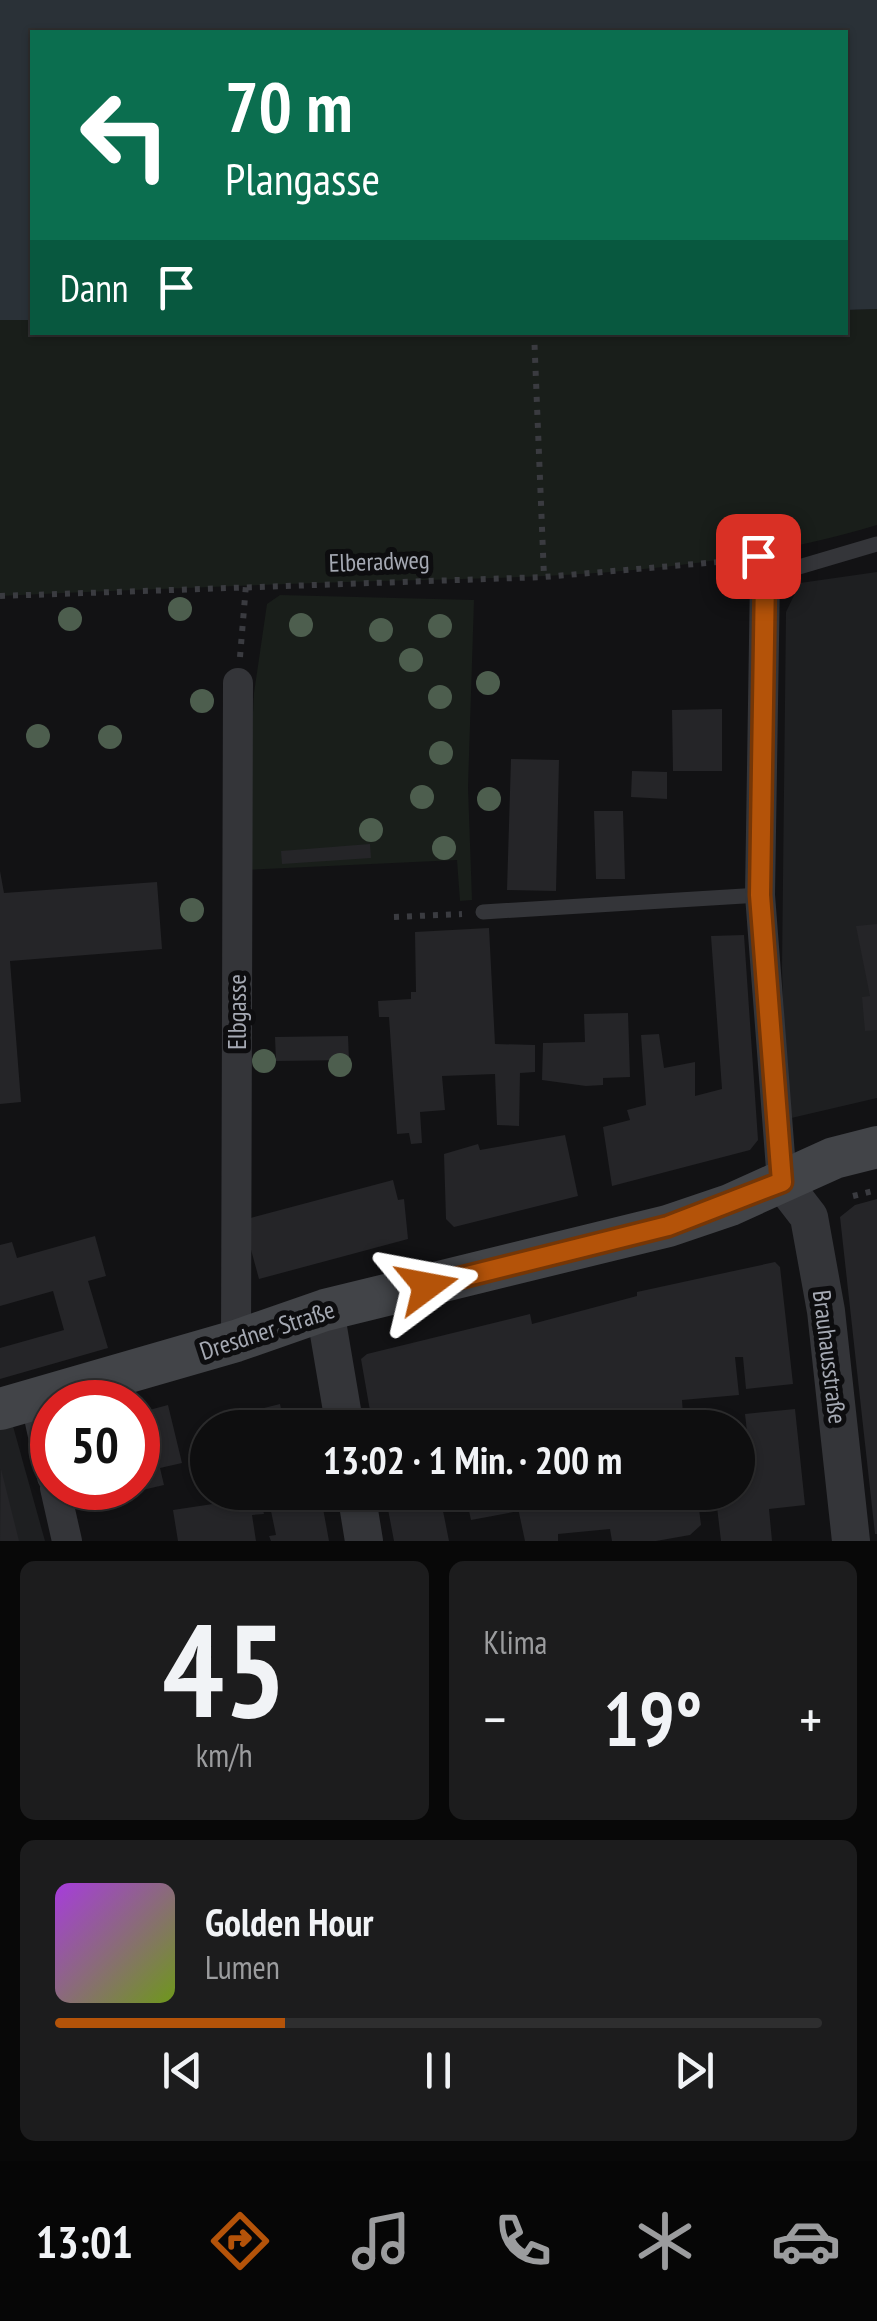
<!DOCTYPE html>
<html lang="de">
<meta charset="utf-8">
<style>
body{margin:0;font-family:"PT Sans Narrow",sans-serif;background:#1c1c1d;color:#f1f3f6;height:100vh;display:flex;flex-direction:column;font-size:38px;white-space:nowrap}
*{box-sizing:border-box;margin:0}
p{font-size:32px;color:#9b9c9e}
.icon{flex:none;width:55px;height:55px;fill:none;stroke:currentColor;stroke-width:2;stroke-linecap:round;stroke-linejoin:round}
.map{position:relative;height:1541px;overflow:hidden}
.panel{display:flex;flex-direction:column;gap:20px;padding:20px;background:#080808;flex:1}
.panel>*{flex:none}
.banner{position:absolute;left:30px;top:30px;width:818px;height:305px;border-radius:0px;box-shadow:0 2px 8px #0004,0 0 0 2px #2e2e2f;background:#0b6e4f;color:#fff;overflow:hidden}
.speed{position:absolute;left:30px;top:1380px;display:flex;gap:20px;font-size:50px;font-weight:700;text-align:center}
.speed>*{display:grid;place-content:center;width:130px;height:130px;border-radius:50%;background:#0e0e0f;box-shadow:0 2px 8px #0004,0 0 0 2px #2e2e2f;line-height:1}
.speed .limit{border:15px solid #d22;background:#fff;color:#111}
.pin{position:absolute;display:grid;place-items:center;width:85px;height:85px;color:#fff;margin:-42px;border-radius:20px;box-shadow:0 5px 15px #0006}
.me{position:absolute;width:110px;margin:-55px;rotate:77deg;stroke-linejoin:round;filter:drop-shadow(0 0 8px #0008)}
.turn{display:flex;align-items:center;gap:35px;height:210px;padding:0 30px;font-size:45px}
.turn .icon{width:130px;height:130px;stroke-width:2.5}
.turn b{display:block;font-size:70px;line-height:85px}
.then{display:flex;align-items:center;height:95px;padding:0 30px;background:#0003;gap:20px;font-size:38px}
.big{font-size:75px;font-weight:700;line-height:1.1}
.panel .tile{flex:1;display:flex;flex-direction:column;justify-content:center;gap:15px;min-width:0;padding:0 35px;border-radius:15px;background:#1c1c1d}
.panel .dial{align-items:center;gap:0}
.dial b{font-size:130px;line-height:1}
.song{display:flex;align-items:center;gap:30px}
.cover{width:120px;height:120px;border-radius:15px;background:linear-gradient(135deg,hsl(280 70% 55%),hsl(80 70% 35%))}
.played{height:10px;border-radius:5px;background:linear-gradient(90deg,#b45309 30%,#2e2e2f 30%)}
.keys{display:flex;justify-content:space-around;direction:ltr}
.heat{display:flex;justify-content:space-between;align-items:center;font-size:55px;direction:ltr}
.panel .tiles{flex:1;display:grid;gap:20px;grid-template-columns:1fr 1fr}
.tile:last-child{grid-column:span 2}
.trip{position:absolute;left:190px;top:1410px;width:565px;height:100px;border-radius:50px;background:#0e0e0f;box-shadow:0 2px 8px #0004,0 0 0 2px #2e2e2f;font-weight:700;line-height:100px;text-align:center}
.menu{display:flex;height:160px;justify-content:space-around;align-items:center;background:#060606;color:#9b9c9e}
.menu .icon{width:70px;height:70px}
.menu .current{color:#b45309}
.menu b{font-size:45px;color:#f1f3f6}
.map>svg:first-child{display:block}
.built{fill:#1e1f21}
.green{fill:#191e1a}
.water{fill:#2a3137}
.building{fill:#252528}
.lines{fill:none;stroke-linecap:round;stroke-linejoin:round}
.path{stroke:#3a3b40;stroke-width:6;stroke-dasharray:5 8;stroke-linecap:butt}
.service{stroke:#343539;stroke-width:15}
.minor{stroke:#343539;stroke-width:30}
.tertiary{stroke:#343539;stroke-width:38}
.secondary{stroke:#424448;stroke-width:42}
.tree{fill:#4d5e4e}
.route-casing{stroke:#753606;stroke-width:25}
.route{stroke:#b45309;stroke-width:18}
.labels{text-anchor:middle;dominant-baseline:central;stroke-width:10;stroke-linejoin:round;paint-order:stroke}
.street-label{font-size:25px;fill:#a5a9b3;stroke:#0d0d0f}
</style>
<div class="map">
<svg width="877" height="1541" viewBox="0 0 877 1541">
<rect width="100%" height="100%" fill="#121214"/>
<path class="built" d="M877,572V1098L787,1119L782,969L786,612L800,583Z
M11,1419L45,1541H0V1423Z"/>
<path class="green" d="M877,309V525C708,575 554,577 380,581C253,585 127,590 0,596V320H32V332H845V310Z
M280,595L474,600L468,787L472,900L460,901L457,860L245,870L254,693L267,604Z"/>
<path class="water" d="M0,0H877V309L845,310V32H32V320H0Z"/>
<path class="building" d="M722,709V771H673L672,710Z
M511,759L559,760L556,891L507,890Z
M632,771L667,772V799L631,797Z
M594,811H623L625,879H596Z
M370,844L371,858L282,864L281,851Z
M0,871L4,893L157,882L162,949L10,961L21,1102L0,1104Z
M877,924V1030L865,1031L862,997L870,996L856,926Z
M489,928L495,1044L535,1045V1072L520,1073L519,1126L497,1125L495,1074L442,1076L445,1110L420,1112L422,1143L411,1144L409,1133L397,1134L389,1017H379L378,1001L411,999V992H416L415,932Z
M744,935L758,1140L750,1150L612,1186L603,1127L630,1120L627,1110L646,1105L641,1035L659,1034L664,1068L695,1062V1096L722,1089L711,936Z
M628,1013L630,1077L603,1078V1085L586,1086L542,1080L543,1043L585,1042L584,1014Z
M348,1036L349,1060L276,1061L275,1037Z
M565,1135L578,1196L454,1227L446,1219L444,1154L478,1144L480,1150Z
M393,1180L398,1200L404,1199L408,1239L259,1279L243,1220Z
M877,1199V1534H875L840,1217L855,1205Z
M95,1236L106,1276L88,1281L108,1348L0,1379V1348L64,1330L53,1291L0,1306V1245L12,1242L17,1258Z
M775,1262L780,1267L793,1384L746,1389L743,1357H735L739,1395L682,1400L684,1428H514L512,1415L465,1428H373L361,1359L367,1354L530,1314L532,1324L637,1296V1292Z
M280,1404L285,1428H209L208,1422Z
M168,1405L182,1463L160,1468L164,1485L82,1504L79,1488H138V1413Z
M795,1409L805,1505L769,1509L772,1541H721L717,1507L699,1509L701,1525L690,1535L656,1541H612L610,1529L558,1534V1541H525L518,1508L650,1497V1492H738V1441L748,1440L745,1414Z
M1,1469L19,1541H0Z
M267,1492H320L329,1541H271L269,1536L276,1535Z
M429,1492H515L519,1511L471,1520L466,1497L441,1501L449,1541H394L387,1504Z
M260,1497L264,1514L252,1515L256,1541H178L173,1510Z"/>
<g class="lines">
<path class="path" d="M534,332L544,577
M0,596L544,577L730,561
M240,657L246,585
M394,917L462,914
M853,1196L877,1190"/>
<path class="service" d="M765,577L877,544
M483,912L760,895"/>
<path class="minor" d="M758,556L765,577L760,895L782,1182
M236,1341L238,683
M35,1399L52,1477
M55,1488L67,1541"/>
<path class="tertiary" d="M782,1182L809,1217L826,1311L851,1541
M325,1310L345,1428
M356,1492L364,1541"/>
<path class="secondary" d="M0,1409L236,1341L325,1310L668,1226L730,1205L834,1158L877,1147"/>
</g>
<g class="tree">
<circle cx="180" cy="609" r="12"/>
<circle cx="70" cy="619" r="12"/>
<circle cx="301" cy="625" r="12"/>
<circle cx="440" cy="626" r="12"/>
<circle cx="381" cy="630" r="12"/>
<circle cx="411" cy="660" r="12"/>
<circle cx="488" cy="683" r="12"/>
<circle cx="440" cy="697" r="12"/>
<circle cx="202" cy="701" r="12"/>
<circle cx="38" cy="736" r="12"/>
<circle cx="110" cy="737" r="12"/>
<circle cx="441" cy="753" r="12"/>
<circle cx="422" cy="797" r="12"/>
<circle cx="489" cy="799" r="12"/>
<circle cx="371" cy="830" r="12"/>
<circle cx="444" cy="848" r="12"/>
<circle cx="192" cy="910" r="12"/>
<circle cx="264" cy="1061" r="12"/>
<circle cx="340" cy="1065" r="12"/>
</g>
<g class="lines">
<defs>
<path id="route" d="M427,1286L668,1226L782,1182L760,895L765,576L758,556"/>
</defs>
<use href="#route" class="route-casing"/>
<use href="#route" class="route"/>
</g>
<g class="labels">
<g class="street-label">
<text transform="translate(379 561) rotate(-2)">Elberadweg</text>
<text transform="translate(237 1012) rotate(-90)">Elbgasse</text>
<text transform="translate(267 1330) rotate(-18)">Dresdner Straße</text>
<text transform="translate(830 1357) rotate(83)">Brauhausstraße</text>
</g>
</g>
</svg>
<div class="speed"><div class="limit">50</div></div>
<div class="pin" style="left:758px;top:556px;background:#d93025"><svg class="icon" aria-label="arrive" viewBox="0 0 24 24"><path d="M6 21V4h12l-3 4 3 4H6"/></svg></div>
<svg class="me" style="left:427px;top:1286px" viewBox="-20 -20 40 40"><path d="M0-17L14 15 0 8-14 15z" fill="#b45309" stroke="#fff" stroke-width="4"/></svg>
<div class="trip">13:02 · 1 Min. · 200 m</div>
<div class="banner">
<div class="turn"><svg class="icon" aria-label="left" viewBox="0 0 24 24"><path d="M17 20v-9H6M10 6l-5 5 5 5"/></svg><div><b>70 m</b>Plangasse</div></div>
<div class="then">Dann<svg class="icon" aria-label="arrive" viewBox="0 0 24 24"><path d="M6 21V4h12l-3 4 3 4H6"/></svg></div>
</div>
</div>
<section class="panel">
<div class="tiles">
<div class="tile dial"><b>45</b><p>km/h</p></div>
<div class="tile"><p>Klima</p>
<div class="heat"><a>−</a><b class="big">19°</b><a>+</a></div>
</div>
<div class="tile">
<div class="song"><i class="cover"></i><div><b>Golden Hour</b><p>Lumen</p></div></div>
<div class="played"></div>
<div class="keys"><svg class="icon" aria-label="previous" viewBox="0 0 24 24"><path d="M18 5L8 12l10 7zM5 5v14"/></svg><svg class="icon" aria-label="pause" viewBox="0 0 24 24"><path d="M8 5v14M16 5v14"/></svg><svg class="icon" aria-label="next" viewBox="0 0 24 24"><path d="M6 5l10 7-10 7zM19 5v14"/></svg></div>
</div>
</div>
</section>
<nav class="menu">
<b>13:01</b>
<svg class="icon current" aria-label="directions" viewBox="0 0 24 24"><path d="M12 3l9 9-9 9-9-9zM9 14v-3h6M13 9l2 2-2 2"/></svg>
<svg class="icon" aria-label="music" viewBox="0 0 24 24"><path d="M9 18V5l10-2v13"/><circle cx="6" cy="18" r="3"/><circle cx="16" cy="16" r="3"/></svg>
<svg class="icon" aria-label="phone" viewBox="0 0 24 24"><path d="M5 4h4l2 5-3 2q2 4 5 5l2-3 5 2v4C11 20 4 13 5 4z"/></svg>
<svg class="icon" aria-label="climate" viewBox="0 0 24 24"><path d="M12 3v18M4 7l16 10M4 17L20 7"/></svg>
<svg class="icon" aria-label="car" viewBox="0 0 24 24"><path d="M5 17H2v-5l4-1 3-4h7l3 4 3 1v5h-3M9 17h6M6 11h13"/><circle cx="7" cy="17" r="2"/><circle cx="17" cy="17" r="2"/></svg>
</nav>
